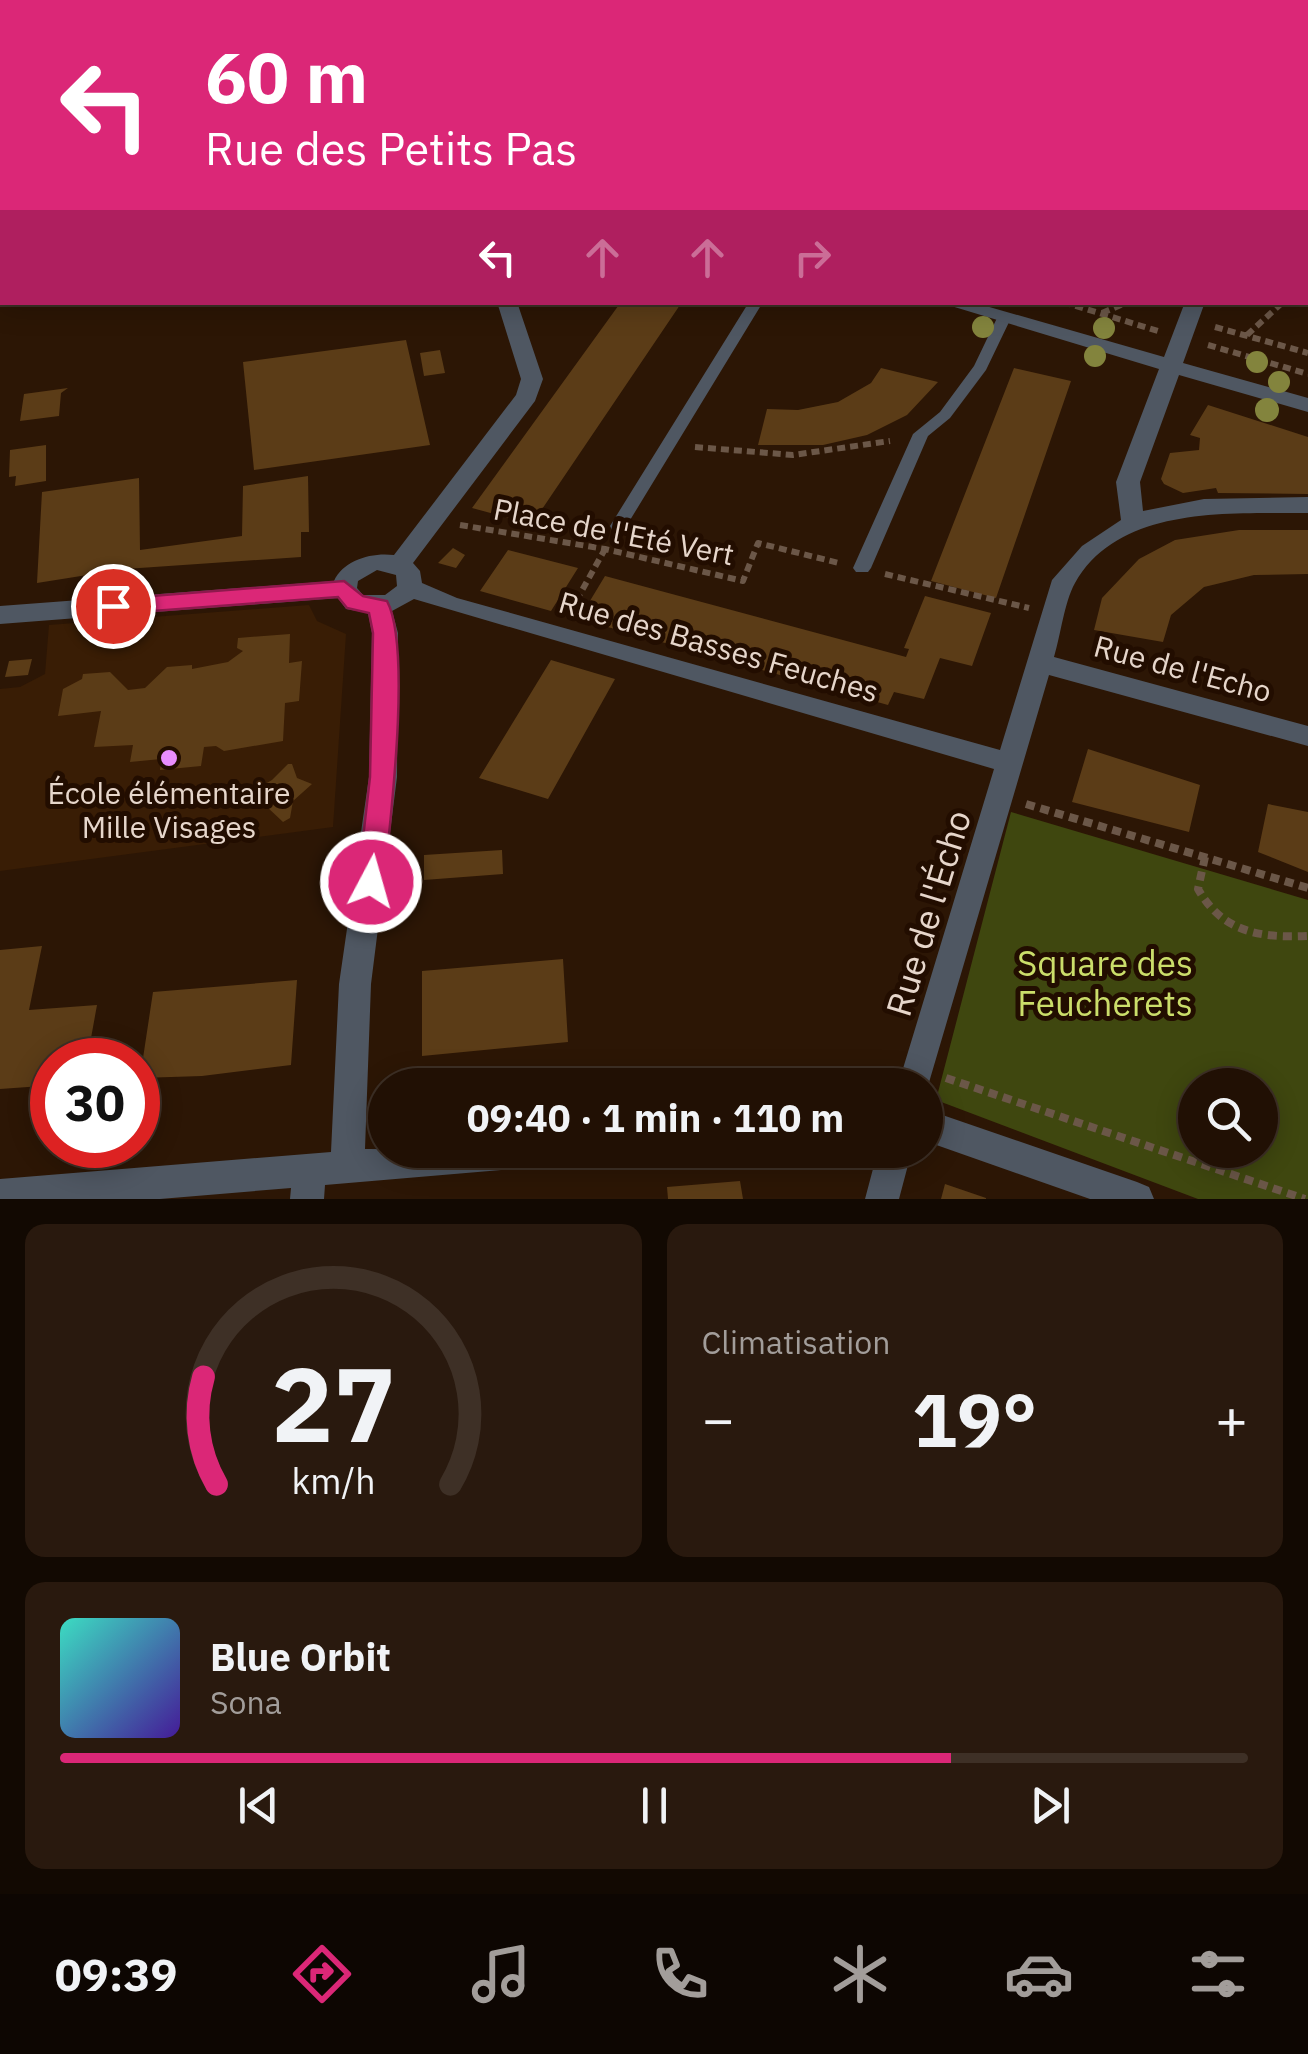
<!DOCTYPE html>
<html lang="fr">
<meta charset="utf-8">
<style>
body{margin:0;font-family:"IBM Plex Sans",sans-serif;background:#29190e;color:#f1f3f6;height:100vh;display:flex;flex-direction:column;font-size:38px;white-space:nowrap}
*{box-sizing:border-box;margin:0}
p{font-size:32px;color:#a29d9a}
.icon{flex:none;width:55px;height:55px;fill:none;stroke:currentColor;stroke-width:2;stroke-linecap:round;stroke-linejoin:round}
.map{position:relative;height:1199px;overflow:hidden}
.panel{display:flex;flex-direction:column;gap:25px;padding:25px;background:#120902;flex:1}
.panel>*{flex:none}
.guide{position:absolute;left:0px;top:0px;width:1310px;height:305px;box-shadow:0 5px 25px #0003,0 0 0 2px #3e3026;background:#db2777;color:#fff;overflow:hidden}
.controls{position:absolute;left:1178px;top:1068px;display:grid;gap:20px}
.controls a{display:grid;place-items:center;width:100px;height:100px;border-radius:50%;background:#211004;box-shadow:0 5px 25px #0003,0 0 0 2px #3e3026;font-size:50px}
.speed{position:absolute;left:30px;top:1038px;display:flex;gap:20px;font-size:50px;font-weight:700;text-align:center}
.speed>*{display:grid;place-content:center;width:130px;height:130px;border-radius:50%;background:#211004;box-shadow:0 5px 25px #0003,0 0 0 2px #3e3026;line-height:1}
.speed .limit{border:15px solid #d22;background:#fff;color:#111}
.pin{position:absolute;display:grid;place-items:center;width:85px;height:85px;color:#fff;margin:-42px;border:5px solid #fff;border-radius:50%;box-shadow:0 2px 10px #0007}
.me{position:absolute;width:110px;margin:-55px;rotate:6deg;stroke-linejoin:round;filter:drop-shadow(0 0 8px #0008)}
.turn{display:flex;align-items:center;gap:35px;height:210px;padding:0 40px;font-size:45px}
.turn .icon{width:130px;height:130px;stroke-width:2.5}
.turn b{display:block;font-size:70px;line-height:85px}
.lanes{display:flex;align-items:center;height:95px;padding:0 40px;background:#0003;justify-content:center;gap:50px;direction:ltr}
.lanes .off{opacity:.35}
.big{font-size:75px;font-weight:700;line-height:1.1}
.panel .card{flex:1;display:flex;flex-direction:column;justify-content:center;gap:15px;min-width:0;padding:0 35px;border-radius:20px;background:#29190e}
.panel .dial{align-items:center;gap:0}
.dial svg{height:260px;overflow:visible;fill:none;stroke:#3e3026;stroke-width:7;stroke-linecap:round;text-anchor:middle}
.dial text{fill:#f1f3f6;stroke:none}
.song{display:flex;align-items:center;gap:30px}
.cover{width:120px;height:120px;border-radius:15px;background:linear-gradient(135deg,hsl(170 70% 55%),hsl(260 70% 35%))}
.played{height:10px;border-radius:5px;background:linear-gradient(90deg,#db2777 75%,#3e3026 75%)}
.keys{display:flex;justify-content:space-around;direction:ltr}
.heat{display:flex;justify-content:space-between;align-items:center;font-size:55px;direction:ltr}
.panel .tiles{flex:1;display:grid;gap:25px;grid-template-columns:1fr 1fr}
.card:last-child{grid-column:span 2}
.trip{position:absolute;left:368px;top:1068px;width:575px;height:100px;border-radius:50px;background:#211004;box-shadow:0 5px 25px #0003,0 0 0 2px #3e3026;font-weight:700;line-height:100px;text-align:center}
.menu{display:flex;height:160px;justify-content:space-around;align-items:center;background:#0d0602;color:#a29d9a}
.menu .icon{width:70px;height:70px}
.menu .current{color:#db2777}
.menu b{font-size:45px;color:#f1f3f6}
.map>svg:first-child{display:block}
.built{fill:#391d05}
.green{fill:#3f470f;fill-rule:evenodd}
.building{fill:#5b3c17}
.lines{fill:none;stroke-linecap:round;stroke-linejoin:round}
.path-far2{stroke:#6b5748;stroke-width:5;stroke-dasharray:5 4;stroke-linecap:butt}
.path-far1{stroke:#6b5748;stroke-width:6;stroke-dasharray:8 5;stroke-linecap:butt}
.path{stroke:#6b5748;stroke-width:8;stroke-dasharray:9 6;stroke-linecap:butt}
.lane{fill:#4f5762;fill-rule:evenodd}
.street{fill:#4f5762;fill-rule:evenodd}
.tree{fill:#83843d}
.route{fill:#db2777;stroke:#8e194d;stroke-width:2.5}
.poi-dot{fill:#e98dfd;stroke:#220d00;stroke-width:4}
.labels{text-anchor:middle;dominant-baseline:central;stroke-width:10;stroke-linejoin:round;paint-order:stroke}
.street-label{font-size:30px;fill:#e6d6cb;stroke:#220d00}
.poi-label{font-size:30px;fill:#e6d6cb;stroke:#220d00}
.near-street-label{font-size:35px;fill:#e6d6cb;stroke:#220d00}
.near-park-label{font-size:35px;fill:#cbde6a;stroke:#220d00}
</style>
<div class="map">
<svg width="1308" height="1199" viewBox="0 0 1308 1199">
<rect width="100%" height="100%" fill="#2c1605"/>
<path class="built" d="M309,605L317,621L346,634L333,827L0,871V689L20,687L45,674L49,625Z"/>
<path class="green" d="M1011,812L1308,900V1199H1198L936,1100ZM1195,1085H1260V1150H1195Z"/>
<path class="building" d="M621,302H682L532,524L472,508Z
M406,340L430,445L254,470L243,362Z
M440,350L445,373L424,376L420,353Z
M881,368L938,382L907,415L867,435L823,445H758L767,409L798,410L838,402L871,383Z
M1014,368L1071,381L996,598L931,581Z
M68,388L61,393L59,416L20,421L24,394Z
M1208,405L1308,437V494L1218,493L1216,488L1183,493L1164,484L1161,479L1170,453L1199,450L1200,438L1190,435Z
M46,445V481L15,486L16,476L9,477L10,450Z
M308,476L309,532H301V557L125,569L37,583L42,492L139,478L140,550L242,536L243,486Z
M1239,530H1308V574L1254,575L1204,587L1171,615L1163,642L1094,630L1102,598L1139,559L1175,540Z
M453,548L465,555L456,568L438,563Z
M508,550L578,568L551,611L480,591Z
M605,576L906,657L909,649L904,648L925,596L991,613L972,666L940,658L924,699L894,692L888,705L579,619Z
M290,634L289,663L302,661L299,701L285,703L283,741L224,751L216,746L204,747L201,766L160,770L161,759L130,762L133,745L94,747L101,711L58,716L63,689L82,679L83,674L110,672L128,690L145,688L167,667L192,665V669L228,662L243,651L237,648L238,638Z
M32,659L28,675L5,677L9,661Z
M551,660L615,679L548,799L479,778Z
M1088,749L1200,785L1189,832L1072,802Z
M288,764H292L297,778L312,784L293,801L290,818L283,822L266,806L243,797L272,780Z
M1268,804L1308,812V872L1258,852Z
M502,850L503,874L424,880V855Z
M42,946L29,1010L97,1005L87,1060H52V1076L43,1077L42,1086L0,1089V950Z
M563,959L568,1042L422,1056V971Z
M297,980L291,1065L202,1076L140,1078L153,992Z
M740,1181L743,1199H668L667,1187Z
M945,1184L986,1198V1199H941Z"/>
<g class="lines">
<path class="path-far2" d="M1162,0L1166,2"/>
<path class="path-far1" d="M1063,302L1158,331
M1102,313L1128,302
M1215,327L1308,353
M1247,335L1283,302
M1208,345L1308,374
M695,447L793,455L890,441
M460,525L605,549L743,581L758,543L839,563
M885,574L1029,608
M570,612L605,549"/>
<path class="path" d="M1026,804L1308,888
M1205,857L1198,889C1223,933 1261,938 1308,936
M946,1078L1305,1199"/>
<path class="lane" d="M68,0H78L79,2H69Z
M749,302H763L624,530H612L610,526Z
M1004,314L1011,318L986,370L950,418L928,436L871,568L868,572H856L853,568L913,434L940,412L974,366L997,318Z"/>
<path class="street" d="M958,0H974L976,2H960Z
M1083,0H1100L1102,2H1085Z
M497,302H517L543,379L535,401L413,563L420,571L422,583L457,598L1000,750L1052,580L1082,546L1121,520L1116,482L1159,369L938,302H972L1164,357L1185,302H1205L1183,363L1308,398V412L1179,375L1140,482L1143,511L1204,499L1308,497V513C1233,514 1120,504 1075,583C1064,603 1061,634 1054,657L1308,726V746L1049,675L925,1096V1085H898L994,769L414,599L392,611L398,633L397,777L371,984L365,1149L566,1150L561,1161L549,1166L325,1185L324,1199H290L291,1188L160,1199H0V1179L331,1152L339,984L369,777L372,633L368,613L346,609L338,598L0,624V606L334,581C343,560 372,552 394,555L516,395L521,379ZM377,570L396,575L397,586L385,595H363L357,588L358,581Z
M925,1109L1137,1182L1149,1187L1154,1199H1090L925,1141Z
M878,1150H912L899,1199H865Z"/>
</g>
<g class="tree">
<circle cx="983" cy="327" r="11"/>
<circle cx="1104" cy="328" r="11"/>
<circle cx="1095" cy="356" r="11"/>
<circle cx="1257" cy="362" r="11"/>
<circle cx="1279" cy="382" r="11"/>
<circle cx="1267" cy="410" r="12"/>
</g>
<path class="route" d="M344,581L363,596L387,601C412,648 390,824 384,882L381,890H361L358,882L370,777L373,633L369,613L347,608L338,597L113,614L102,606L113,599Z"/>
<circle class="poi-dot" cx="169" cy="758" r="10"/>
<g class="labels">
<g class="street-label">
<text transform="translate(614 531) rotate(11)">Place de l'Eté Vert</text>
<text transform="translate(719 646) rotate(16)">Rue des Basses Feuches</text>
<text transform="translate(1183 668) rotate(15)">Rue de l'Echo</text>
</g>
<g class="poi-label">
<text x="169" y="792">École élémentaire<tspan x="169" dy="34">Mille Visages</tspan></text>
</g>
<g class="near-street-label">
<text transform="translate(928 913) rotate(-73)">Rue de l'Écho</text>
</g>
<g class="near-park-label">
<text x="1105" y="963">Square des<tspan x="1105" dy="40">Feucherets</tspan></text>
</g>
</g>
</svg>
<div class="controls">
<a><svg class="icon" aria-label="search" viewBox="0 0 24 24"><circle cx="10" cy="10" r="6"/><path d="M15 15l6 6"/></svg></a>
</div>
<div class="speed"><div class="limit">30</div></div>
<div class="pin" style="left:113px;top:606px;background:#d93025"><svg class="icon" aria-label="arrive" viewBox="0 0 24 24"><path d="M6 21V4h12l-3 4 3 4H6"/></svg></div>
<svg class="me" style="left:371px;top:882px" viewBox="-20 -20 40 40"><circle r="17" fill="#db2777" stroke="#fff" stroke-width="3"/><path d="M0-11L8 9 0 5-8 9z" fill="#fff"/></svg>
<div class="trip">09:40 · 1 min · 110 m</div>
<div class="guide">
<div class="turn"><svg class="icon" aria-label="left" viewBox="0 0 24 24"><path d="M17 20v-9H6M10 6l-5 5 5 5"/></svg><div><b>60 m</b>Rue des Petits Pas</div></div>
<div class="lanes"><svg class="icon" aria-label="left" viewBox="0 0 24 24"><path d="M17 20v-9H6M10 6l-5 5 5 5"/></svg><svg class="icon off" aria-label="ahead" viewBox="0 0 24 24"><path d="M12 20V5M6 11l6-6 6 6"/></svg><svg class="icon off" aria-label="ahead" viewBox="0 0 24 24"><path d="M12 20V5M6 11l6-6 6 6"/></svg><svg class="icon off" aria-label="right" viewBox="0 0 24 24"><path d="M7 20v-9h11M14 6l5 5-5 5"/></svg></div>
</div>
</div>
<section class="panel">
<div class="tiles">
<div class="card dial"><svg viewBox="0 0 100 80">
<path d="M14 69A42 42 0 1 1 86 69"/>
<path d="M14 69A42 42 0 0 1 10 36" stroke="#db2777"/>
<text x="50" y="56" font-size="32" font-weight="700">27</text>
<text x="50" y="72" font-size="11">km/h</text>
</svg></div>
<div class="card"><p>Climatisation</p>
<div class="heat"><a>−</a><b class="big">19°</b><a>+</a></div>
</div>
<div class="card">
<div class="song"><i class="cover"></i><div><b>Blue Orbit</b><p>Sona</p></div></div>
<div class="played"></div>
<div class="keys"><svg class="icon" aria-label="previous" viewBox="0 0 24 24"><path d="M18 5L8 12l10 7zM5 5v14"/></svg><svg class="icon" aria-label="pause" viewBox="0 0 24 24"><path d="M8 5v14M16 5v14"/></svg><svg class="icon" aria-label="next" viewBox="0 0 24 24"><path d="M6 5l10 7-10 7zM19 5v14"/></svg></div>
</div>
</div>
</section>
<nav class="menu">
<b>09:39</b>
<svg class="icon current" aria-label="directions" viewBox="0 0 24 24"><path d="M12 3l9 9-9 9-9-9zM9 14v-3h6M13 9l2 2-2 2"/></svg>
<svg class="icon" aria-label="music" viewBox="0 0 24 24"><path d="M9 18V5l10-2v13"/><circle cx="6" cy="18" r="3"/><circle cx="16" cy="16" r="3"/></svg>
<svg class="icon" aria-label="phone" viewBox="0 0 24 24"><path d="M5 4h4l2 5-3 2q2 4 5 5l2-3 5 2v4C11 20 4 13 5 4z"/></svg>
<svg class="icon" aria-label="climate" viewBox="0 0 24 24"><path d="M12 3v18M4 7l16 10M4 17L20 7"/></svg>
<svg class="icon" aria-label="car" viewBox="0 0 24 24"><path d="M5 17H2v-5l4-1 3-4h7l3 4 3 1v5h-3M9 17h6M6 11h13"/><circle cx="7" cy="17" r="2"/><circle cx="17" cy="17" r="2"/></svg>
<svg class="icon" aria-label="filters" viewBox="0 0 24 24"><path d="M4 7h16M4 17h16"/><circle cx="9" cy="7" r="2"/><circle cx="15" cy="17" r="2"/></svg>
</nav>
